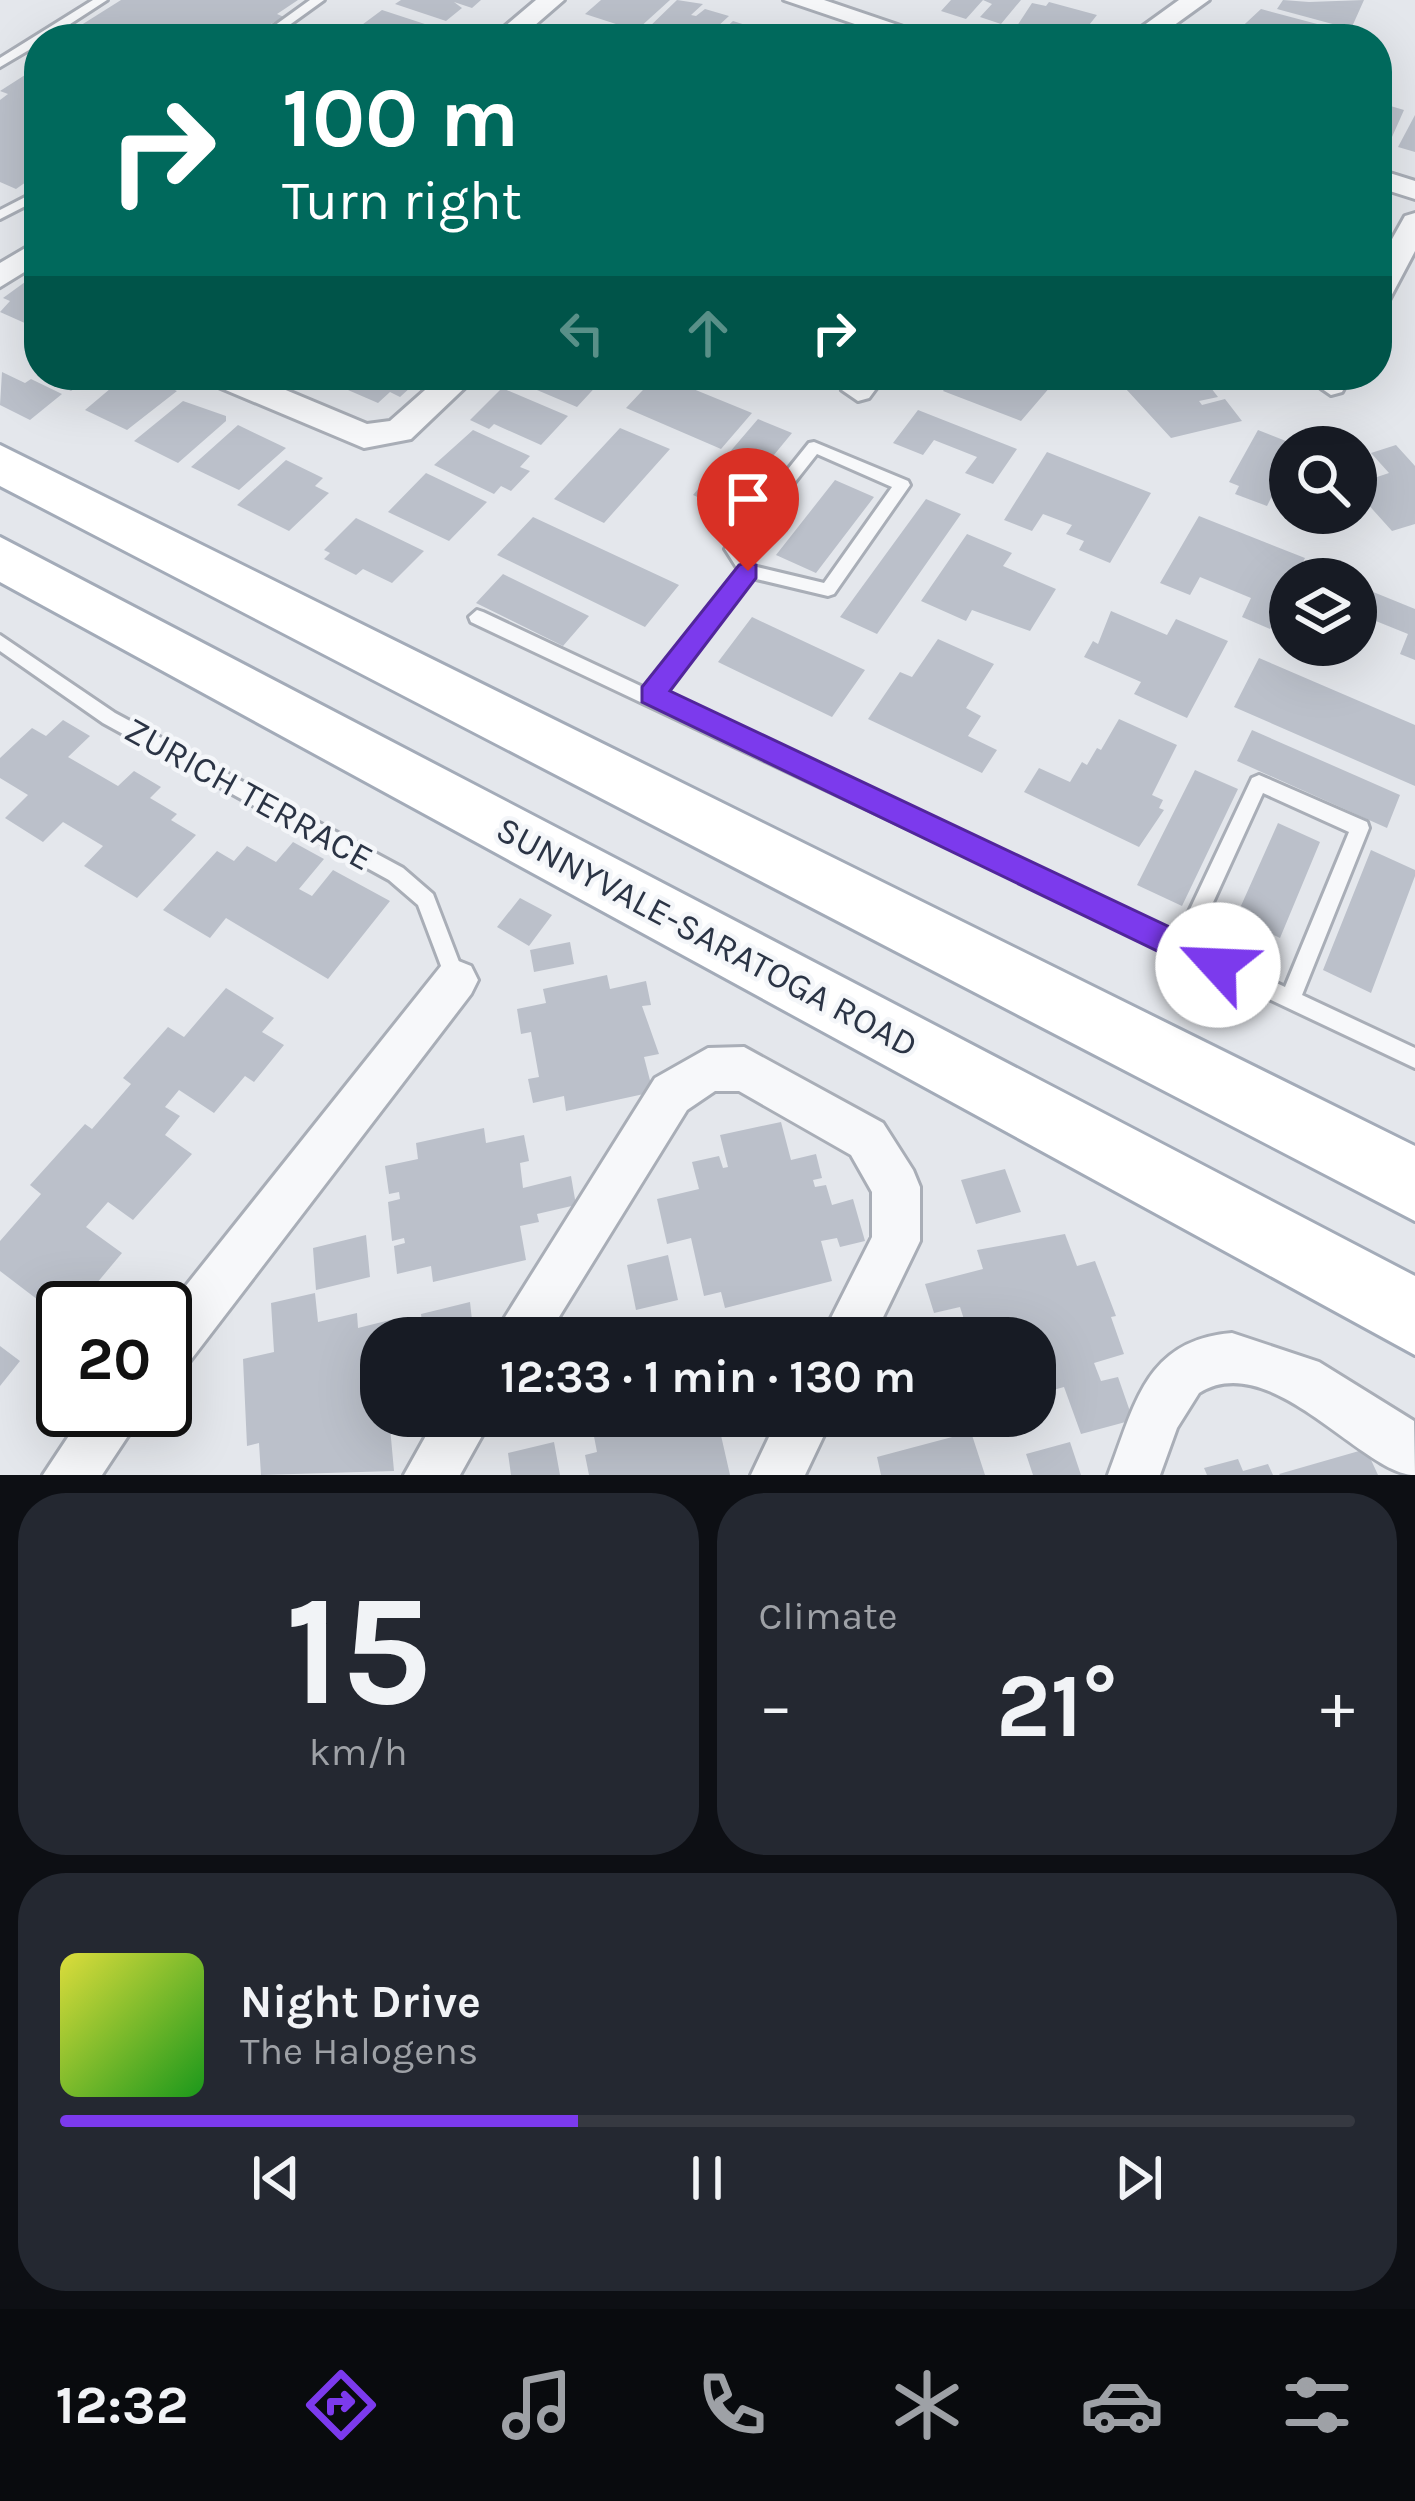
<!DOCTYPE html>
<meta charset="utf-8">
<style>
body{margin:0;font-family:Karla,sans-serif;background:#242831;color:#f1f3f6;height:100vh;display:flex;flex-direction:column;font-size:45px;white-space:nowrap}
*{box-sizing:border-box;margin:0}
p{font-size:39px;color:#9ea1a6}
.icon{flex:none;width:66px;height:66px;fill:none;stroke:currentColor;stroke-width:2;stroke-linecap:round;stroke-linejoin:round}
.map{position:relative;height:1475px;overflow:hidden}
.drawer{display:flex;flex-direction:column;gap:18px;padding:18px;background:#0d0f14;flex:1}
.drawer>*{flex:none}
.banner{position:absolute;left:24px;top:24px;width:1368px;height:366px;border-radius:48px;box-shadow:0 12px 48px #0002;background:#00695c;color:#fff;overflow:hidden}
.buttons{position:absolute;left:1269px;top:426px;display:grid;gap:24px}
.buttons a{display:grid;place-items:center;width:108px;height:108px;border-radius:50%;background:#171b24;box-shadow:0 12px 48px #0002;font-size:60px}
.speed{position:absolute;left:36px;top:1281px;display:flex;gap:24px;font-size:60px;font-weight:700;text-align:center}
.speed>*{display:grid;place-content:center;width:156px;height:156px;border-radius:50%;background:#171b24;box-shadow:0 12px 48px #0002;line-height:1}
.speed .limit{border:6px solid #111;border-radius:18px;background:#fff;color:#111}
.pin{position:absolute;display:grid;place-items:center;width:102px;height:102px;color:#fff;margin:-123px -51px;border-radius:50% 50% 50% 0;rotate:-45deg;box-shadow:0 0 12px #0007}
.pin .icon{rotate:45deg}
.me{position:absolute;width:132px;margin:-66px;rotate:295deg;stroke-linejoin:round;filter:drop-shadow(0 0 9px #0008)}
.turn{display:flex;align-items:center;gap:42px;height:252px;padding:0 60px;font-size:54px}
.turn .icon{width:156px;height:156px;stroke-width:2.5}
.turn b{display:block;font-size:84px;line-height:102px}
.lanes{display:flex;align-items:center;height:114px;padding:0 60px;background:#0003;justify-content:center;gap:60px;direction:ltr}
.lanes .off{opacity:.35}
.big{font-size:90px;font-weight:700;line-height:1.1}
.drawer .card{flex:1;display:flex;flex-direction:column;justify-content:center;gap:18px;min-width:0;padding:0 42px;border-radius:48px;background:#242831}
.drawer .dial{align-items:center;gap:0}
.dial b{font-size:156px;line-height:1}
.song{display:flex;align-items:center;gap:36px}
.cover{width:144px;height:144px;border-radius:18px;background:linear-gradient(135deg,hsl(60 70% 55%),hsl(120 70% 35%))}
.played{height:12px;border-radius:6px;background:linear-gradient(90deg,#7c3aed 40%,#363941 40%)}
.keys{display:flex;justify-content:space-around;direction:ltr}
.heat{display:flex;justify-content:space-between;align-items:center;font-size:66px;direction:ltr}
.drawer .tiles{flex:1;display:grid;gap:18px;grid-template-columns:1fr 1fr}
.card:last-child{grid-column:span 2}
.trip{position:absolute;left:360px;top:1317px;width:696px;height:120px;border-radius:48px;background:#171b24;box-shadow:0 12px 48px #0002;font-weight:700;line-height:120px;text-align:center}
.dock{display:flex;height:192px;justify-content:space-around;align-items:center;background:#090b0e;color:#9ea1a6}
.dock .icon{width:84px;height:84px}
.dock .current{color:#7c3aed}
.dock b{font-size:54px;color:#f1f3f6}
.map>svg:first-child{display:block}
.building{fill:#bbc0ca}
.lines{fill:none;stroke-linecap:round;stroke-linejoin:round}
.lane-casing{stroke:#a9aeb7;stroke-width:6}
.street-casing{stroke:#a9aeb7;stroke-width:6}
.primary-casing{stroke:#a3abb8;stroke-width:6}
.lane{fill:#f7f8fa;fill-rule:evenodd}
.street{fill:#f7f8fa;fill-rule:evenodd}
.primary{fill:#fff;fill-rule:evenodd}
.route{fill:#7c3aed;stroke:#51269a;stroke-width:3}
.labels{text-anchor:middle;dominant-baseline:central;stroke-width:9;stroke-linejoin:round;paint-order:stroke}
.street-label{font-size:36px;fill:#2b3445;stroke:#f4f6f9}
</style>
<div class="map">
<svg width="1415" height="1475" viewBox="0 0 1415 1475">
<rect width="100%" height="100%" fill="#e4e7ec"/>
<path class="building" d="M121,0H298L277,14L284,17L243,39H59Z
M401,0H481L472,8L454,2L462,8L446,21L395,4Z
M601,0H670L627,39L614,34L619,25L585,14Z
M677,0L703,4L691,15L696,16L705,9L729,16L704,39H670L645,31Z
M951,0H983L966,19L941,11Z
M1021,0L1001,24L980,17L992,4L983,0Z
M1283,0L1309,2L1364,0L1351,29L1277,9Z
M1049,2L1097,15L1078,39H1045L1048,35L1042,33L1035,39L1013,32L1032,3L1046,6Z
M1261,9L1321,25L1310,39L1233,35Z
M382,10L431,26L417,37L395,29L389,34L400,39H359L351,33Z
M733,21L752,27L739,39H713Z
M767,25L791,32L783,39H752Z
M39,66V173L16,189L0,182V100L8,94L0,91Z
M1377,102L1404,110L1388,146L1377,142Z
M1415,115V152L1398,147Z
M25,282L39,288L36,328L0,312L10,301L3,298Z
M2,372L25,383L31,379L62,394L30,420L0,405Z
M37,375H91L71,391Z
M353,375H424L400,397L390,392L378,403L341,387Z
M515,375H589L602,380L577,407L511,379Z
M657,375H659L752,413L721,449L626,408Z
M719,375H768L755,390Z
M955,375H1045L1057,379L1021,421L943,391Z
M1186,375H1201L1218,397L1199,401L1202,405L1225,399L1242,421L1171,438L1126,389Z
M145,376L177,391L127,430L85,410L117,383L124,386Z
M502,388L568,416L541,445L494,424L489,429L470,420Z
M183,401L226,416V421L178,463L134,441Z
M918,410L1017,449L993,484L965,473L977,457L934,440L923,455L893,443Z
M758,419L792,433L728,511L693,495Z
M238,425L286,448L239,490L191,467Z
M620,428L670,449L604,523L554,499Z
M473,430L530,456L520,467L530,471L511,491L501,486L494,494L434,465Z
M1258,430L1291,443L1283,458L1290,461V506L1271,498L1267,506L1235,494L1239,486L1229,482Z
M1396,445L1415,466V524L1392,531L1356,491V469L1364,466L1374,478L1389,473L1371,453Z
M1047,452L1151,493L1110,563L1079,550L1084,541L1066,534L1072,525L1043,514L1032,531L1004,520Z
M286,460L323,478L315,486L329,493L289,531L237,505Z
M426,473L487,502L449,541L388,512Z
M835,480L874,497L816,573L776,555Z
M926,499L961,514L877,634L840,617Z
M1199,516L1305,558L1270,629L1242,617L1251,598L1200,577L1190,595L1160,583Z
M533,517L679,585L645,627L497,555Z
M356,518L424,551L392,583L363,569L356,575L324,559L330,553L324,550Z
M967,534L1012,553L1003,566L1056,589L1030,631L972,610L966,621L921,601Z
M503,574L589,616L563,646L476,603Z
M1356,585L1415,609V660L1400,654L1408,634L1356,613Z
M1111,611L1167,635L1176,619L1228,641L1187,718L1134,694L1141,682L1084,657L1093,641L1098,644Z
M752,617L865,670L832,717L718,662Z
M938,639L994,664L966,708L981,716L968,736L997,750L982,773L868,719L900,672L912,677Z
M1259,658L1415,725V786L1234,707Z
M1119,719L1177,745L1152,795L1163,800L1159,808L1164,810L1139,847L1024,792L1039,768L1070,782L1082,762L1087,765L1097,748L1101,750Z
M63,720L90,736L68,757L118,786L134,771L161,787L150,798L177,814L171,820L196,835L137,898L84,866L103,846L63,822L43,842L5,818L28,795L0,778V758L32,728L46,736Z
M1252,730L1400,795L1387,828L1237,761Z
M1195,770L1238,789L1182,906L1137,885Z
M1278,823L1320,842L1280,938L1236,917Z
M293,842L324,859L299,889L312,896L333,870L390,901L328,979L226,918L210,938L163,910L217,851L234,861L247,846L276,862Z
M1371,850L1415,870V876L1371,993L1323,970Z
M520,898L552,915L529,946L497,927Z
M570,942L574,964L534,972L530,950Z
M607,975L610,989L646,981L651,1005L642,1006L659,1054L644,1057L653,1092L566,1111L564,1096L533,1103L528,1079L539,1077L531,1032L521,1034L517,1009L546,1003L543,989Z
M226,988L274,1018L262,1032L284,1045L254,1082L245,1076L214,1113L179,1090L165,1107L180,1116L165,1135L192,1154L133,1220L108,1202L86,1227L122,1253L76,1308H63V1319L0,1271V1241L41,1194L30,1185L85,1124L92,1129L131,1084L123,1078L168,1027L184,1037Z
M781,1122L791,1160L816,1154L822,1178L813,1180L815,1187L826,1185L832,1205L853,1199L865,1241L840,1247L837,1238L821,1241L832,1281L725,1308L721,1292L704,1296L691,1238L667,1244L657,1199L699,1189L692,1162L719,1156L723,1168L728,1167L720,1135Z
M484,1128L486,1143L524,1135L529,1161L520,1163L523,1188L571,1176L576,1205L537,1214L539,1222L520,1226L526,1260L433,1282L431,1266L397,1274L394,1246L405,1243L404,1238L392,1241L388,1202L400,1199L399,1192L389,1194L385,1166L418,1159L416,1143Z
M1005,1169L1021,1212L976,1224L961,1180Z
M1065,1234L1077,1266L1095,1261L1116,1316L1111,1317L1124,1354L1094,1363L1101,1381L1118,1377L1133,1420L1081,1434L1064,1387L1035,1395V1338H970L960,1307L934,1313L925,1284L983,1269L977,1250Z
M366,1235L370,1277L316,1290L313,1248Z
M668,1255L678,1300L636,1310L627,1265Z
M315,1293L318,1322L357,1313L358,1328L394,1319L396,1338H381V1416H389L394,1471L261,1475L259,1443L247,1446L243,1359L274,1352L271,1303Z
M470,1302L474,1338H424L421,1314Z
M676,1319L679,1334L717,1325L720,1338H616L615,1334Z
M0,1346L20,1361L0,1386Z
M579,1416H760L761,1420L720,1431L730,1475H589L585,1455L597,1452L592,1426L580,1429Z
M971,1432L985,1475H881L877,1457Z
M554,1442L560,1475H511L508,1453Z
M1070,1442L1081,1475H1033L1026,1454Z
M1366,1449L1378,1475H1280L1279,1474Z
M1238,1459L1243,1471L1268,1464L1273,1475H1207L1204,1468Z"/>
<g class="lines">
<defs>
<path id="lane" d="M93,0H107L47,39H39V44L0,67V58Z
M310,0H324L270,39H256Z
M39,190V199L0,219V210Z
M814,442L908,481L910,485L834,594L828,596L752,578L662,696L1177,937L1252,778L1259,775L1266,778L1367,822L1369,828L1302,995L1415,1048V1068L471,622L469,617L477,610L483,612L647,689L739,571L725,549L727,545L809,443ZM817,454L892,487L824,583L753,566L742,549ZM1263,793L1349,832L1285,987L1194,944Z
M0,635L115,713L403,868L433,894L466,980L463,987L456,989L449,987L418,905L389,880L103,723L0,651Z"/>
<path id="street" d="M536,0H564L519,39H490Z
M784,0H824L939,39H899Z
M1179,0H1209L1155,39H1125Z
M1377,169L1415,181V199L1377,187Z
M1415,213V251L1388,302L1377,305V266L1405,216Z
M39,240V263L0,287V263Z
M204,375H250L367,424L390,421L442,375H478L411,439L364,448L209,383Z
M852,375H886L869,398L858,401L842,390Z
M1319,375H1351L1342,392L1331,395L1315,384Z
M456,960L471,966L478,980L471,994L183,1370L165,1377V1312L441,966Z
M744,1047L883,1123L913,1170L920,1187V1241L873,1338H821L872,1237V1192L851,1155L739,1091H715L687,1110L546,1338H492L655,1078L708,1048Z
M1232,1333L1319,1362L1414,1421L1415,1475C1363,1475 1271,1347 1199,1393L1177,1428L1160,1475H1108C1135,1405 1145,1340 1232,1333Z
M86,1410H145L102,1475H43Z
M437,1416H493L460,1475H404Z
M779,1416H833L805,1475H751Z"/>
<path id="primary" d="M0,445L1415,1146V1221L0,486Z
M0,537L1415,1276V1355L0,582Z"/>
</defs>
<use href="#lane" class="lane-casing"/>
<use href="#street" class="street-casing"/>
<use href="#primary" class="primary-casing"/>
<use href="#lane" class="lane"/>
<use href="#street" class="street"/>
<use href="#primary" class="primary"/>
</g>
<path class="route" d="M748,562L756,565V578L670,691L1229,955L1233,965L1229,975H1207L642,702V687L739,565Z"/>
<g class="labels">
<g class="street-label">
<text transform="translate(249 794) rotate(29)">ZURICH TERRACE</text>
<text transform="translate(707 937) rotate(28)">SUNNYVALE-SARATOGA ROAD</text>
</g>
</g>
</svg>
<div class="buttons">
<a><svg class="icon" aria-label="search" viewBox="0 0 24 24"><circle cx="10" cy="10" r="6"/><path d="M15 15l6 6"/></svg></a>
<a><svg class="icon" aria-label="layers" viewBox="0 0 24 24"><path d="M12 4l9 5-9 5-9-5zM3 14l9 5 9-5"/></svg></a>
</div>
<div class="speed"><div class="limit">20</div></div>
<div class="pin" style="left:748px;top:571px;background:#d93025"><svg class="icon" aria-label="arrive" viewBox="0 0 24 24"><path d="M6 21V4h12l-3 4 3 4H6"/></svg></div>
<svg class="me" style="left:1218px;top:965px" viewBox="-20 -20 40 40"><circle r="19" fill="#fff"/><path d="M0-13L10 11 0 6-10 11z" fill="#7c3aed"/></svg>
<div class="trip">12:33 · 1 min · 130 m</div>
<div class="banner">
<div class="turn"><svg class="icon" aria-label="right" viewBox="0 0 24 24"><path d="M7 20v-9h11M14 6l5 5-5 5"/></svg><div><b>100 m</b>Turn right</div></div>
<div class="lanes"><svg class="icon off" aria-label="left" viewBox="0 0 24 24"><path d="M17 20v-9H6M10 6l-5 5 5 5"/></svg><svg class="icon off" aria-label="ahead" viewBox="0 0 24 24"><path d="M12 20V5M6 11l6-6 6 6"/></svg><svg class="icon" aria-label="right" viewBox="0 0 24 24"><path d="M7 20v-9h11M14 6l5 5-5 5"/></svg></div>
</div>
</div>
<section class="drawer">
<div class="tiles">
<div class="card dial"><b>15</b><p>km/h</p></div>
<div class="card"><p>Climate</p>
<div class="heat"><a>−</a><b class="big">21°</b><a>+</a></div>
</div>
<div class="card">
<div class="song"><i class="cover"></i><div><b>Night Drive</b><p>The Halogens</p></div></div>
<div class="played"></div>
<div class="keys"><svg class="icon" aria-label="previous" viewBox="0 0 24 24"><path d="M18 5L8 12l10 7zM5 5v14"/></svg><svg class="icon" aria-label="pause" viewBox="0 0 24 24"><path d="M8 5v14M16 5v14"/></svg><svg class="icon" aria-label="next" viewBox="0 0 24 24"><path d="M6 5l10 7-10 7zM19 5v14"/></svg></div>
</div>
</div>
</section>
<nav class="dock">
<b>12:32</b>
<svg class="icon current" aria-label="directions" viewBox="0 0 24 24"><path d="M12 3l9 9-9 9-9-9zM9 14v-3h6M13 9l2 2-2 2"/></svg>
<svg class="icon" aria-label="music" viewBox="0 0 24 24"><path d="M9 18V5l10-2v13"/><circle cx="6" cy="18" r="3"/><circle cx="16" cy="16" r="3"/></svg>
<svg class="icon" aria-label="phone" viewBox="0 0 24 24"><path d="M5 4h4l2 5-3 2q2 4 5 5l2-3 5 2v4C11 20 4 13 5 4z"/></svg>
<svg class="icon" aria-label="climate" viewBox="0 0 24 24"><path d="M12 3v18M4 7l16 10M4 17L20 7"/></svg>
<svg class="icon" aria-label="car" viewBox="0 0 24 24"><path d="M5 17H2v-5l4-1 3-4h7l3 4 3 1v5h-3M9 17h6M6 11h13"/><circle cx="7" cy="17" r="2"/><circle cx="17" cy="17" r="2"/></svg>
<svg class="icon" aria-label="filters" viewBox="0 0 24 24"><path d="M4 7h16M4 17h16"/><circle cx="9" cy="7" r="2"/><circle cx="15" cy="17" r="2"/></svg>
</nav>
